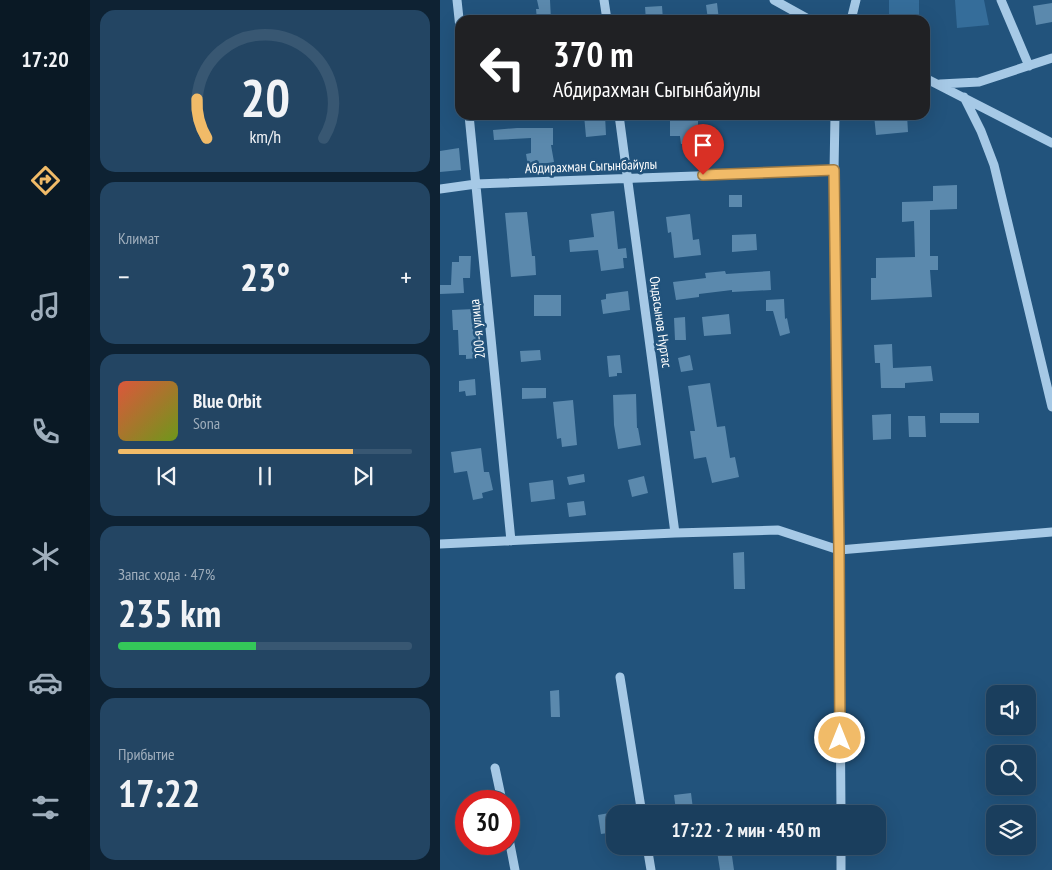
<!DOCTYPE html>
<html lang="ru">
<meta charset="utf-8">
<style>
body{margin:0;font-family:"PT Sans Narrow",sans-serif;background:#234563;color:#f1f3f6;height:100vh;display:flex;flex-direction:column;font-size:19px;white-space:nowrap}
*{box-sizing:border-box;margin:0}
p{font-size:16px;color:#9faebc}
.icon{flex:none;width:28px;height:28px;fill:none;stroke:currentColor;stroke-width:2;stroke-linecap:round;stroke-linejoin:round}
.map{position:relative;flex:1;overflow:hidden}
.side{display:flex;flex-direction:column;gap:10px;padding:10px;background:#0e2233;width:350px}
.side>*{flex:none}
.hud{position:absolute;left:15px;top:15px;width:475px;height:105px;border-radius:15px;box-shadow:0 5px 20px #0002,0 0 0 1px #385772;background:#202124;color:#fff;overflow:hidden}
.controls{position:absolute;left:546px;top:685px;display:grid;gap:10px}
.controls a{display:grid;place-items:center;width:50px;height:50px;border-radius:10px;background:#1a3e5d;box-shadow:0 5px 20px #0002,0 0 0 1px #385772;font-size:25px}
.speed{position:absolute;left:15px;top:790px;display:flex;gap:10px;font-size:25px;font-weight:700;text-align:center}
.speed>*{display:grid;place-content:center;width:65px;height:65px;border-radius:50%;background:#1a3e5d;box-shadow:0 5px 20px #0002,0 0 0 1px #385772;line-height:1}
.speed .limit{border:8px solid #d22;background:#fff;color:#111}
.pin{position:absolute;display:grid;place-items:center;width:42px;height:42px;color:#fff;margin:-51px -21px;border-radius:50% 50% 50% 0;rotate:-45deg;box-shadow:0 0 5px #0007}
.pin .icon{rotate:45deg}
.me{position:absolute;width:55px;margin:-28px;rotate:0deg;stroke-linejoin:round;filter:drop-shadow(0 0 4px #0008)}
.turn{display:flex;align-items:center;gap:18px;height:105px;padding:0 15px;font-size:22px}
.turn .icon{width:65px;height:65px;stroke-width:2.5}
.turn b{display:block;font-size:35px;line-height:42px}
.big{font-size:38px;font-weight:800;line-height:1.1}
.side .tile{flex:1;display:flex;flex-direction:column;justify-content:center;gap:8px;min-width:0;padding:0 18px;border-radius:15px;background:#234563}
.side .dial{align-items:center;gap:0}
.dial svg{height:130px;overflow:visible;fill:none;stroke:#385772;stroke-width:7;stroke-linecap:round;text-anchor:middle}
.dial text{fill:#f1f3f6;stroke:none}
.song{display:flex;align-items:center;gap:15px}
.cover{width:60px;height:60px;border-radius:8px;background:linear-gradient(135deg,hsl(10 70% 55%),hsl(80 70% 35%))}
.played{height:5px;border-radius:2px;background:linear-gradient(90deg,#f1bb68 80%,#385772 80%)}
.keys{display:flex;justify-content:space-around;direction:ltr}
.heat{display:flex;justify-content:space-between;align-items:center;font-size:28px;direction:ltr}
.charge{height:8px;border-radius:4px;background:linear-gradient(90deg,#34c759 47%,#385772 0)}
.trip{position:absolute;left:166px;top:805px;width:280px;height:50px;border-radius:15px;background:#1a3e5d;box-shadow:0 5px 20px #0002,0 0 0 1px #385772;font-weight:800;line-height:50px;text-align:center}
main{display:flex;flex:1;min-height:0}
.menu{display:flex;flex-direction:column;width:90px;justify-content:space-around;align-items:center;background:#0a1925;color:#9faebc}
.menu .icon{width:35px;height:35px}
.menu .active{color:#f1bb68}
.menu b{font-size:22px;color:#f1f3f6}
.map>svg:first-child{display:block}
.green{fill:#356d9a}
.building{fill:#5b89ad}
.lines{fill:none;stroke-linecap:round;stroke-linejoin:round}
.minor{stroke:#a6c9e6;stroke-width:9}
.route-casing{stroke:#9d7a44;stroke-width:12}
.route{stroke:#f1bb68;stroke-width:9}
.labels{text-anchor:middle;dominant-baseline:central;stroke-width:5;stroke-linejoin:round;paint-order:stroke}
.street-label{font-size:14px;fill:#fff;stroke:#22537c}
</style>
<main>
<nav class="menu">
<b>17:20</b>
<svg class="icon active" aria-label="directions" viewBox="0 0 24 24"><path d="M12 3l9 9-9 9-9-9zM9 14v-3h6M13 9l2 2-2 2"/></svg>
<svg class="icon" aria-label="music" viewBox="0 0 24 24"><path d="M9 18V5l10-2v13"/><circle cx="6" cy="18" r="3"/><circle cx="16" cy="16" r="3"/></svg>
<svg class="icon" aria-label="phone" viewBox="0 0 24 24"><path d="M5 4h4l2 5-3 2q2 4 5 5l2-3 5 2v4C11 20 4 13 5 4z"/></svg>
<svg class="icon" aria-label="climate" viewBox="0 0 24 24"><path d="M12 3v18M4 7l16 10M4 17L20 7"/></svg>
<svg class="icon" aria-label="car" viewBox="0 0 24 24"><path d="M5 17H2v-5l4-1 3-4h7l3 4 3 1v5h-3M9 17h6M6 11h13"/><circle cx="7" cy="17" r="2"/><circle cx="17" cy="17" r="2"/></svg>
<svg class="icon" aria-label="filters" viewBox="0 0 24 24"><path d="M4 7h16M4 17h16"/><circle cx="9" cy="7" r="2"/><circle cx="15" cy="17" r="2"/></svg>
</nav>
<section class="side">
<div class="tile dial"><svg viewBox="0 0 100 80">
<path d="M14 69A42 42 0 1 1 86 69"/>
<path d="M14 69A42 42 0 0 1 8 45" stroke="#f1bb68"/>
<text x="50" y="56" font-size="32" font-weight="700">20</text>
<text x="50" y="72" font-size="11">km/h</text>
</svg></div>
<div class="tile"><p>Климат</p>
<div class="heat"><a>−</a><b class="big">23°</b><a>+</a></div>
</div>
<div class="tile">
<div class="song"><i class="cover"></i><div><b>Blue Orbit</b><p>Sona</p></div></div>
<div class="played"></div>
<div class="keys"><svg class="icon" aria-label="previous" viewBox="0 0 24 24"><path d="M18 5L8 12l10 7zM5 5v14"/></svg><svg class="icon" aria-label="pause" viewBox="0 0 24 24"><path d="M8 5v14M16 5v14"/></svg><svg class="icon" aria-label="next" viewBox="0 0 24 24"><path d="M6 5l10 7-10 7zM19 5v14"/></svg></div>
</div>
<div class="tile"><p>Запас хода · 47%</p><b class="big">235 km</b><div class="charge"></div></div>
<div class="tile"><p>Прибытие</p><b class="big">17:22</b></div>
</section>
<div class="map">
<svg width="612" height="870" viewBox="0 0 612 870">
<rect width="100%" height="100%" fill="#22537c"/>
<path class="green" d="M449,0H479V20H449Z
M515,0H544L549,25L517,28Z"/>
<path class="building" d="M97,0H110L111,20H97L96,9H99Z
M277,3L279,20H268L266,5Z
M612,3V22L596,25L593,6Z
M222,6L223,20H206L205,7Z
M144,115H165L166,135L146,137Z
M434,115H467L468,132L436,135Z
M258,117V134L280,133V152H267L266,143L241,144L240,136H230V118Z
M77,128H113V145H111L114,162L88,166L86,154L91,153V138L54,140L53,130Z
M19,148L21,170L0,172V151Z
M517,185V209L490,210V256H498V270H490L492,297L431,300V278H436V258L475,257L474,221L462,222V202L493,201V186Z
M289,195H302V207H289Z
M174,211L178,249L186,248L187,258H183L184,268L161,271L158,250L130,252L129,240L154,237L151,214Z
M87,212L92,256H95L96,275L71,277L65,213Z
M250,214L253,240L259,239L261,255L234,258L231,232L228,233L226,217Z
M316,234L317,250L292,252V235Z
M19,256H31L30,278H23L24,293L0,294V285H11L12,262H19Z
M285,271L286,274L330,271L331,290L292,292V290L259,294V297L236,300L233,282L266,278L265,273Z
M188,291L190,310L163,314L161,300L166,299V294Z
M94,295H121V316H94Z
M344,299L345,319L347,318L350,333L340,336L333,311H326V300Z
M34,309L35,334H37L39,358L26,359V355H19L18,330H13L12,310Z
M289,314L291,334L264,336L262,317Z
M245,317L246,340H235L234,318Z
M452,344L453,368L491,366L493,381L465,383V388H441L440,363H435L434,345Z
M100,350L101,360L81,362L80,351Z
M180,355L182,373H177V376L169,377L167,356Z
M250,355L253,370L241,372L238,358Z
M35,379L36,395L26,396L25,391L19,392V381Z
M270,383L277,427L285,426L290,458L295,457L299,477L272,483L266,457L254,459L250,431H255L248,386Z
M82,388H106V398L82,399Z
M196,394L197,428H198L201,445L178,449L174,425L173,395Z
M133,400L137,445L122,447L121,438L117,439L113,402Z
M500,413H539V423H500Z
M451,414V439L433,440L432,415Z
M468,416H485L486,437H469Z
M41,448L44,472H49L53,490L42,493L43,498L33,500L27,471L14,473L11,452Z
M144,474L145,482L129,485L127,477Z
M204,476L208,493L192,497L188,480Z
M113,480L115,499L91,502L89,483Z
M144,501L146,515L129,517L127,503Z
M304,552L305,589H294L293,553Z
M119,690L120,717H111L110,691Z
M251,793L253,809L236,811L234,795Z
M175,812V832L161,834L158,815Z
M291,849L294,870H280L277,851Z"/>
<g class="lines">
<path class="minor" d="M17,0L20,28
M164,0L167,20
M334,0L370,20
M561,0L589,66
M411,20L416,0
M485,78L612,143
M500,84L539,82L612,58
M524,97L541,131L554,165L612,407
M29,115L71,541
M179,115L235,533
M395,115L394,171L399,550L401,814
M0,189L36,184L394,171
M0,544L235,533L338,530L399,550L612,532
M180,677L202,814
M55,768L62,801
M69,839L75,870
M207,846L211,870
M401,846V870"/>
</g>
<g class="lines">
<defs>
<path id="route" d="M263,175L394,170L399,550L400,738"/>
</defs>
<use href="#route" class="route-casing"/>
<use href="#route" class="route"/>
</g>
<g class="labels">
<g class="street-label">
<text transform="translate(151 166) rotate(-2)">Абдирахман Сыгынбайулы</text>
<text transform="translate(221 322) rotate(82)">Ондасынов Нуртас</text>
<text transform="translate(37 329) rotate(-96)">200-я улица</text>
</g>
</g>
</svg>
<div class="controls">
<a><svg class="icon" aria-label="sound" viewBox="0 0 24 24"><path d="M4 9h4l5-4v14l-5-4H4zM17 9q2 3 0 6"/></svg></a>
<a><svg class="icon" aria-label="search" viewBox="0 0 24 24"><circle cx="10" cy="10" r="6"/><path d="M15 15l6 6"/></svg></a>
<a><svg class="icon" aria-label="layers" viewBox="0 0 24 24"><path d="M12 4l9 5-9 5-9-5zM3 14l9 5 9-5"/></svg></a>
</div>
<div class="speed"><div class="limit">30</div></div>
<div class="pin" style="left:263px;top:175px;background:#d93025"><svg class="icon" aria-label="arrive" viewBox="0 0 24 24"><path d="M6 21V4h12l-3 4 3 4H6"/></svg></div>
<svg class="me" style="left:400px;top:738px" viewBox="-20 -20 40 40"><circle r="17" fill="#f1bb68" stroke="#fff" stroke-width="3"/><path d="M0-11L8 9 0 5-8 9z" fill="#fff"/></svg>
<div class="trip">17:22 · 2 мин · 450 m</div>
<div class="hud">
<div class="turn"><svg class="icon" aria-label="left" viewBox="0 0 24 24"><path d="M17 20v-9H6M10 6l-5 5 5 5"/></svg><div><b>370 m</b>Абдирахман Сыгынбайулы</div></div>
</div>
</div>
</main>
